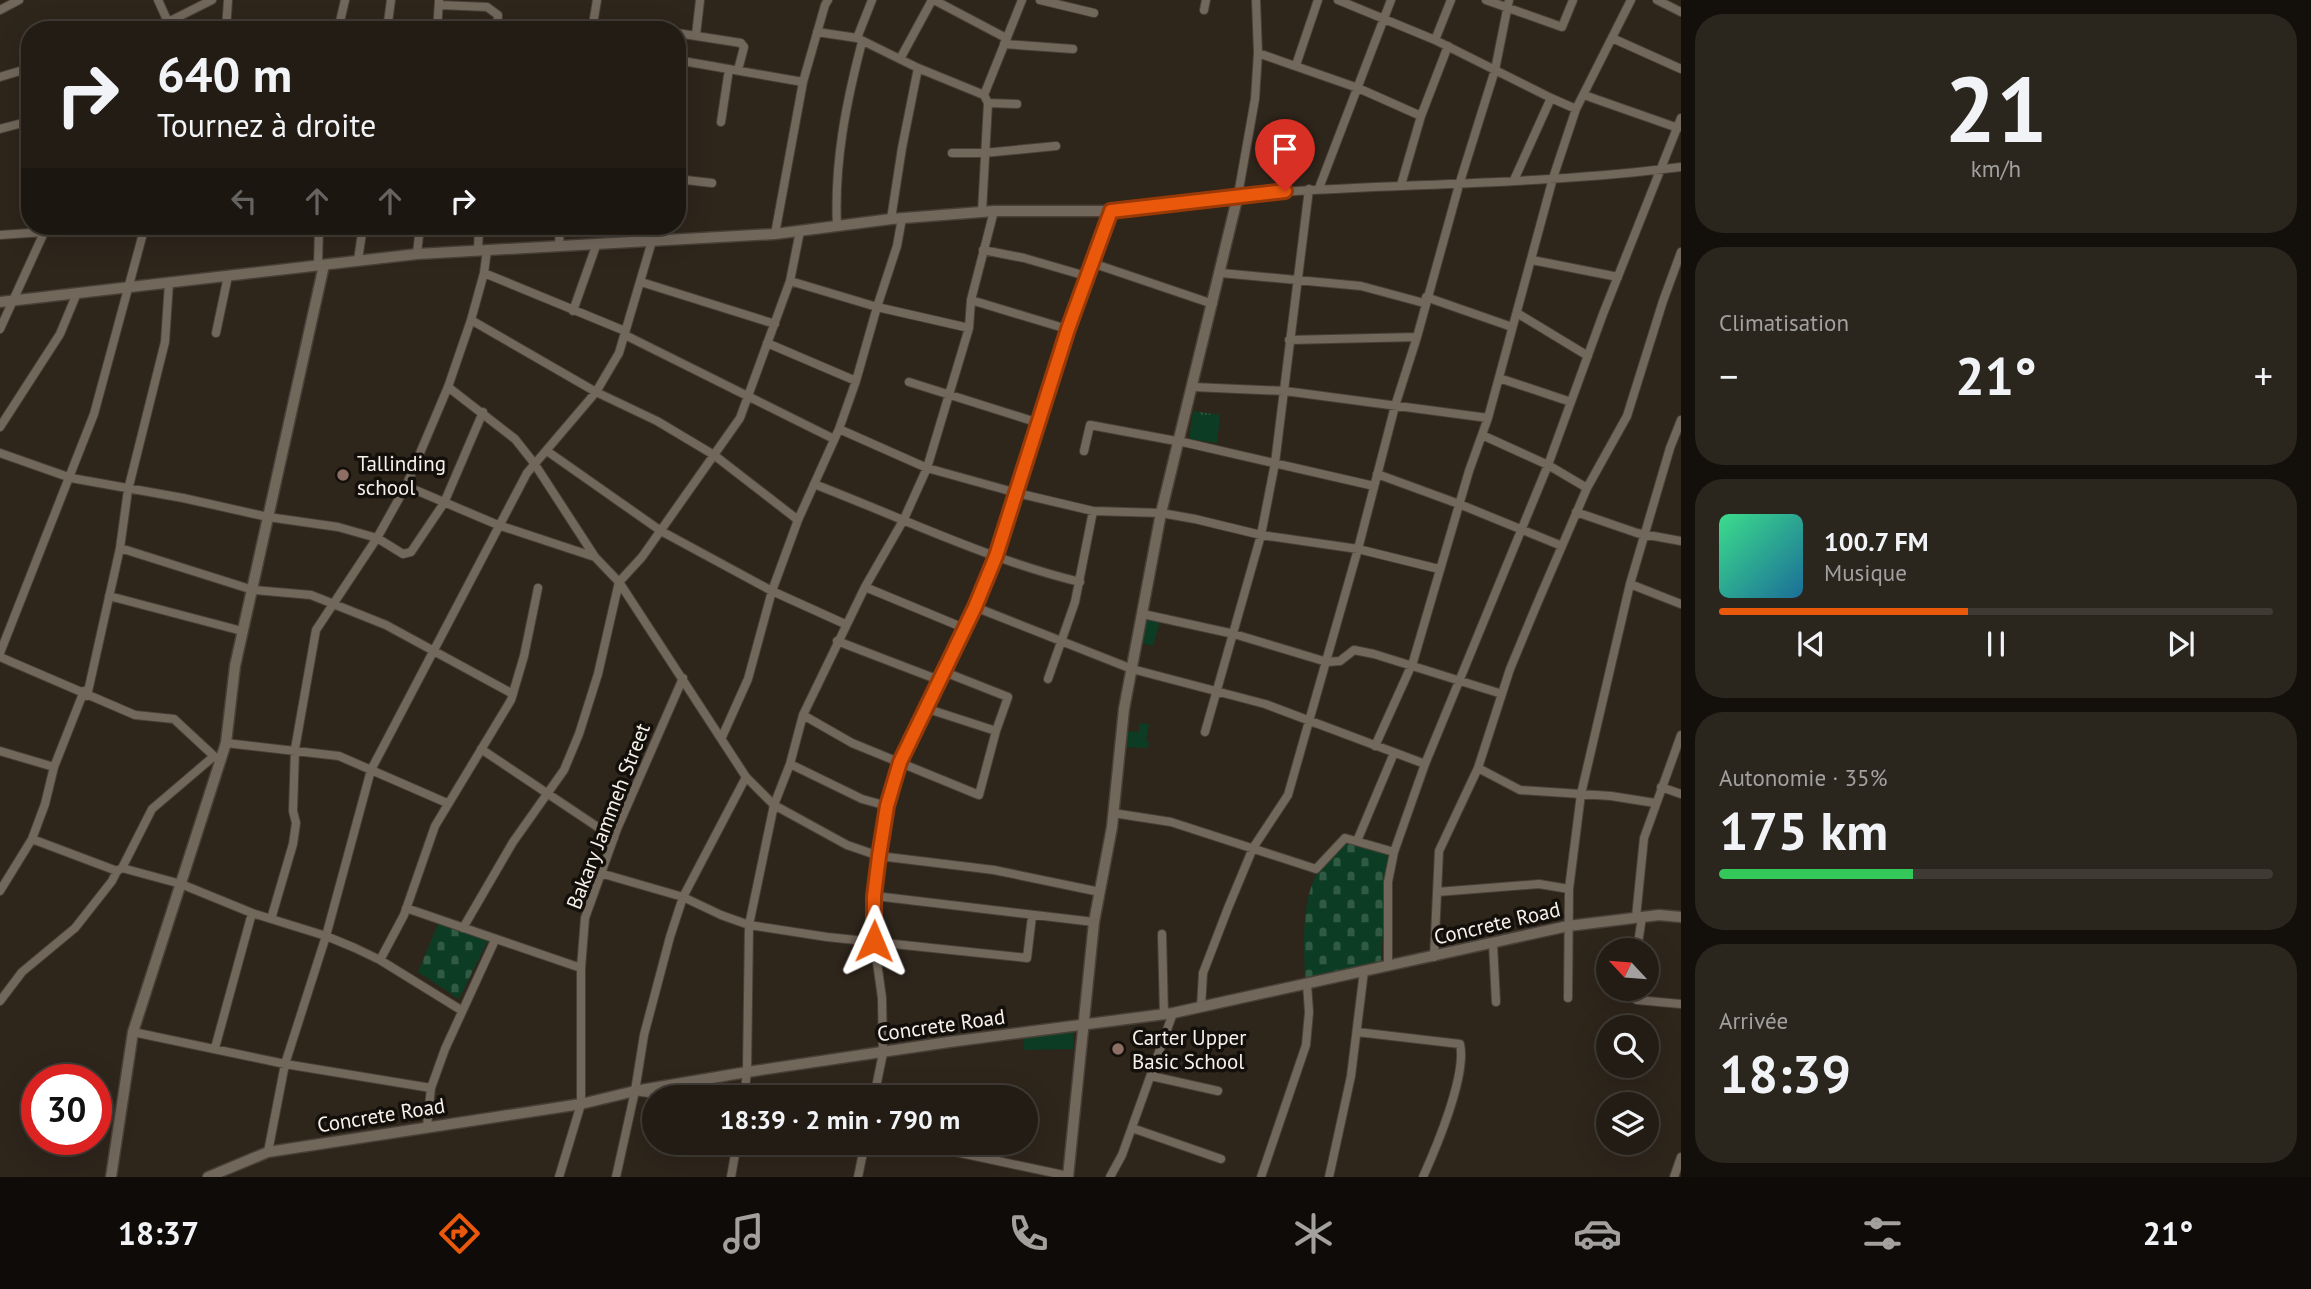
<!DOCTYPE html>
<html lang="fr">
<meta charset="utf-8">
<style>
body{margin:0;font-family:"PT Sans",sans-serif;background:#2a251d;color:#f1f3f6;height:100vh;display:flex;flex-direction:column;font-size:26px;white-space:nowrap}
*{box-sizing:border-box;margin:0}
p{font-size:23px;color:#a2a1a0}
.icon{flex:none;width:38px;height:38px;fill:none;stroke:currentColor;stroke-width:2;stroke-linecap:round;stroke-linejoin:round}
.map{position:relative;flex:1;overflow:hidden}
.panel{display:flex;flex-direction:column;gap:14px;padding:14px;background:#130f0b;width:630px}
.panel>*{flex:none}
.hud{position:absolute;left:21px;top:21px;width:665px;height:214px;border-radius:28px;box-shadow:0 7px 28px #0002,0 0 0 2px #3f3a34;background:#221c14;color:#f1f3f6;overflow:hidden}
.needle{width:46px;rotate:296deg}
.controls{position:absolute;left:1596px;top:938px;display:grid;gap:14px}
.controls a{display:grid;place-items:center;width:63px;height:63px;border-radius:50%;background:#221c14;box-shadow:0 7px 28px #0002,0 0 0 2px #3f3a34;font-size:35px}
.speed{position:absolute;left:21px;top:1064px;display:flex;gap:14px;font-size:35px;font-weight:700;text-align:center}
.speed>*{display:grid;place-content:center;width:91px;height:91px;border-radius:50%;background:#221c14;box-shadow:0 7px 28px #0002,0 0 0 2px #3f3a34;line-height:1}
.speed .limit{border:10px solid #d22;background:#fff;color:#111}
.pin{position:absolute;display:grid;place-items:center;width:60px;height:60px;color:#fff;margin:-72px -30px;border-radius:50% 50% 50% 0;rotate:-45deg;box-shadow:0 0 7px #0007}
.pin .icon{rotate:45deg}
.me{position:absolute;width:77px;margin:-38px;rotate:1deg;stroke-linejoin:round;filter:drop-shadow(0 0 5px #0008)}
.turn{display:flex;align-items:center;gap:24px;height:147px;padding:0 21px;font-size:32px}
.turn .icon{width:91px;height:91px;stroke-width:2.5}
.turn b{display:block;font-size:49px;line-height:60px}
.lanes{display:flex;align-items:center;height:66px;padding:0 21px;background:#0003;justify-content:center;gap:35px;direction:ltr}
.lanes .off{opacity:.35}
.big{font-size:52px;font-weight:800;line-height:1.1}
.panel .tile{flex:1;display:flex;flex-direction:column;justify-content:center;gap:10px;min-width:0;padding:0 24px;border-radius:28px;background:#2a251d}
.panel .dial{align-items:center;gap:0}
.dial b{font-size:91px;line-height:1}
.song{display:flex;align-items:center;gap:21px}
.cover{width:84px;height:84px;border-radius:10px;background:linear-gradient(135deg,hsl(150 70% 55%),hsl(200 70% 35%))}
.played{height:7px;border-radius:4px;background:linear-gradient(90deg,#ea580c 45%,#3f3a34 45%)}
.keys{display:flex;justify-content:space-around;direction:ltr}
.heat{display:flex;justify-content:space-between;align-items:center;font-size:38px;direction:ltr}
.charge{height:10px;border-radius:5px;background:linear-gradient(90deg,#34c759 35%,#3f3a34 0)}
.trip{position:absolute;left:642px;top:1085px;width:396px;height:70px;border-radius:35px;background:#221c14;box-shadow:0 7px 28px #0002,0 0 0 2px #3f3a34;font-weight:800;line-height:70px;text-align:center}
.tabs{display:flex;height:112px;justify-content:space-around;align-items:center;background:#0e0b08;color:#a2a1a0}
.tabs .icon{width:49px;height:49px}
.tabs .current{color:#ea580c}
.tabs b{font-size:32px;color:#f1f3f6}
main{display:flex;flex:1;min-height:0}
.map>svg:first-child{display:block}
.grass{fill:url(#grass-tufts)}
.cemetery{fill:url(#cemetery-stones)}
.garden{fill:#0c3d24}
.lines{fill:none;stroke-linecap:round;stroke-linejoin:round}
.street-casing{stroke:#484037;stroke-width:10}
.secondary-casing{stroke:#484037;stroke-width:13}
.street{stroke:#72675b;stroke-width:8}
.secondary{stroke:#72675b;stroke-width:10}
.route-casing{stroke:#983908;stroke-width:18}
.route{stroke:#ea580c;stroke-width:12}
.education-dot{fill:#8d6e63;stroke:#130f0a;stroke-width:2.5}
.labels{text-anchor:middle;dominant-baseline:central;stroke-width:7;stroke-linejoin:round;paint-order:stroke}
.poi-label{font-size:21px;fill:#f8f1ea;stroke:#130f0a;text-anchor:start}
.street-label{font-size:21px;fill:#f8f1ea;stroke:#130f0a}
</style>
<main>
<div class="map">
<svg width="1681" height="1177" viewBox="0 0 1681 1177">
<defs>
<pattern id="grass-tufts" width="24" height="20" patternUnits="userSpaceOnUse" patternTransform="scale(1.75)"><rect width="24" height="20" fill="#0c3d24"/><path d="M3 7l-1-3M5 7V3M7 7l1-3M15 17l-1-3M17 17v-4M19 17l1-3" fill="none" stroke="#305a44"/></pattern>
<pattern id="cemetery-stones" width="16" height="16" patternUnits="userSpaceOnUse" patternTransform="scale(1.75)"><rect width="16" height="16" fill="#0c3d24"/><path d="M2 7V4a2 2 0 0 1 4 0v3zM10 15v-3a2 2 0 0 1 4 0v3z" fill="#305a44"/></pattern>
</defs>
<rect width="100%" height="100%" fill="#2e251b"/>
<path class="grass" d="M1193,411L1220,415L1217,443L1189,439Z"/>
<path class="cemetery" d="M1345,841L1388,854L1381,961L1305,979C1304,945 1301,906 1316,875C1322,863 1336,852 1345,841Z
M439,922L488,940L459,999L418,972Z"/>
<path class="garden" d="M1147,618L1160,621L1153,646L1141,643Z
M1139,723L1149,724L1146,741L1149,742L1148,748L1125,747L1126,731L1139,732Z
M1073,1027V1049L1023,1050L1024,1035Z"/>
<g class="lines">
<defs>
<path id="street" d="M158,0L168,22
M934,0L1006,38
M1040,0L1094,13
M1256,0L1258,53L1255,99L1238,195C1386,183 1534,186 1681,167
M1338,0L1435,40L1551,98L1576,109
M1486,0L1562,27L1573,0
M1657,0L1681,12
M439,5L487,7L498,15L497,30
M0,10L19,0
M1204,10L1206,0
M147,30L168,22L212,0
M226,30L228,0
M338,30L345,0
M387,30L391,0
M437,30L439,1
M592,30L597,0
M817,32L857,38L918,68L984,95
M677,33L741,43L744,47L738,70
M696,35L700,0
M857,38L872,0
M1612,38L1681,69
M1435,40L1451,0
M1004,44L1073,49
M1258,53L1358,88L1421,116
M900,59L932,0
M677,60L803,82
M1296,65L1318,0
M0,77L30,68
M1584,95L1678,128
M988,103L1017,104
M721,122L729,69
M0,129L30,121
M952,153H984L1056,146
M677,179L712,183
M1514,180L1551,98
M1401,185L1421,116L1448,46
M1319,188L1391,0
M982,212L988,103L984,95L1022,0
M891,219L902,148L918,68
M837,227C834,163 846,103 862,42
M775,234L803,82L825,5L828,0
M0,235L44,232
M559,245L560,226
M983,250L1024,258L1086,276
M478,251L479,226
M417,254L420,226
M358,260L363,226
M1532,260L1618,277
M1092,263L1213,304
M318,265L319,226
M484,273L625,331
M1221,273L1361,286L1424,303
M790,281L877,307L969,328
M641,282L775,324
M1426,297L1512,327
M971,300L1067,329
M573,311L597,243
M1517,313L1588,356
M471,320L596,392L657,421L714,455L798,520
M0,329L47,226
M216,333L228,276
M625,335L834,439
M1289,340L1417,337
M767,343L856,381
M1499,378L1571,402
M909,382L1039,423
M448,387L515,439L534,463L595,557L619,582L746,777L774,805L847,845L879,856L994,870L1100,892
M1193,387L1285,391L1488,418
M0,427L60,334L77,293
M839,429L927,468L1017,493L1093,511L1161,513L1195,519L1261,535L1358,549L1439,569
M1482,435L1548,465L1587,488
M547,451L661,531L772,591L845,624
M1084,451L1090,425L1187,443L1374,486
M0,453L71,478L183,498L268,517L338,527L377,538L403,554L411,552L444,503L483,412
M1377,474L1459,504L1562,546
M814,484C902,518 989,560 1080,582
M406,486L498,525L595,557
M1576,512L1637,533L1681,541
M120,548L253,590L311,595L386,625L513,694
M1630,584L1681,604
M865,587L964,628
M109,596L242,631
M975,607L1132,669L1265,704L1425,764
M1143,614L1234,634L1327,662L1340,661L1354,650L1374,654L1502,694
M0,653L94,414L145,226
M0,657L135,715L174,719L216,758
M1048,679L1075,602L1093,511
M87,696L120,548L128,490L165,342L169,283
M925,708L996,731
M803,715L852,743L979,795L996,731L1008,697L942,671L936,677H931L837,641
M1205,732L1261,535L1275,463L1309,189
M722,737L748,679L772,591L798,520L839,429L856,381L877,307L897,246L902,218
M226,743L339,756L447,803
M1375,746L1413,662L1469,471L1488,418L1553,178L1576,109L1631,0
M481,749L614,838
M0,751L54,767
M790,764L862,799L887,806
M1478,768L1520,790L1611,796L1655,803
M1661,787L1681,794
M1113,813L1171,822L1316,869L1345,838L1394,852
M32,839L117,871
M1357,841L1394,753
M122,868L181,884L252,913L326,936L355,948L380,960L461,1010
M600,873L683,897L721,915L749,925L827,937L1027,958L1032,916
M0,891L32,839L45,804L54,767L84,691
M1437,892L1539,884L1569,889
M875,896L1094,922
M406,908L581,968
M1636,917L1644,838L1681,735
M271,919L293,844L296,823L293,811L295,749L316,630L377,538L406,486L448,387L471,320L484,273L487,250
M463,928L513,842L564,770L579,734L598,674L619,582L642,557L740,418L790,281L800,231
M1162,934L1164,1015
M1493,944L1496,1002
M1637,950L1642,917
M1434,957L1439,851L1478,768L1510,669L1537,604L1587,488L1627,416L1663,301L1681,252
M380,960L404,915L435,826L511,700L524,656L538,588
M1388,966V882L1394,852L1425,764L1548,465L1603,314L1681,118
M1632,989V997L1637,1000L1681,1004
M1568,998L1569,889L1581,794L1630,584L1670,448L1681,420
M0,1001L22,972L75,928L112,881L117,871L122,868L152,809L213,757
M1201,1007L1203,973L1228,908L1253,848L1288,795L1358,549L1395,406L1417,337L1459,185L1495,70L1509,0
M133,1032L285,1064L431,1088
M1357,1032L1460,1044C1467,1075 1436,1148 1423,1177
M215,1048L252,913
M1151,1076L1218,1091
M641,1092L681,1097
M744,1097L747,1072L749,925L774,805L790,764L803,715L865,587L904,519L927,468L969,328L971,300L994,211
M874,1097L883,1053L882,998L874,941L875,896L887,806L899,762L975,607L996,556L1067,329L1110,211
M427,1126L431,1088L445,1049L495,940
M1132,1128L1221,1159
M914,1143L1068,1176
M268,1152L285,1064L326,936L371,770L527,473L596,392L619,353L652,241
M559,1177L581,1104V968L585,918L617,829L683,678
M616,1177L635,1091L644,1035L670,937L683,897L746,777
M731,1177L737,1143
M858,1177L865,1143
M1110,1177L1122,1155L1173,1013
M1261,1177L1306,1045L1309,1012L1307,984
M1329,1177L1351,1076L1364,971
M1674,1177L1681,1157"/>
<path id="secondary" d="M0,302L417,254L775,234L891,219L994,211H1110L1238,195L1161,513L1124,709L1112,827L1094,922L1068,1177
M111,1177L133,1032L226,743L235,666L324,265
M208,1177L268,1152L581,1104L635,1091L747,1072L949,1042L1173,1013L1568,926L1659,915L1681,917"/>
</defs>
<use href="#street" class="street-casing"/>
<use href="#secondary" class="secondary-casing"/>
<use href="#street" class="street"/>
<use href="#secondary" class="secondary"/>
</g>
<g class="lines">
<defs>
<path id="route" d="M874,941V896L879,856L887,806L900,762L975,607L996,556L1068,329L1111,211L1285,191"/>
</defs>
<use href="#route" class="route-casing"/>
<use href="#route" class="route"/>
</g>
<g class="education-dot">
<circle cx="343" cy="475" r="7"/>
<circle cx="1118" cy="1049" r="7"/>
</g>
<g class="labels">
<g class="poi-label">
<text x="357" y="463">Tallinding<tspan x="357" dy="24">school</tspan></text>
<text x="1132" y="1037">Carter Upper<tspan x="1132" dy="24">Basic School</tspan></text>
</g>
<g class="street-label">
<text transform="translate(608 816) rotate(-69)">Bakary Jammeh Street</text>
<text transform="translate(1497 923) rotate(-13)">Concrete Road</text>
<text transform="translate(941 1025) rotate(-8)">Concrete Road</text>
<text transform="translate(381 1115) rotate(-9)">Concrete Road</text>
</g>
</g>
</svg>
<div class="controls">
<a><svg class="needle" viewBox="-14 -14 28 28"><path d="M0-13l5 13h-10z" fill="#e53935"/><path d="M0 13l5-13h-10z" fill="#a2a1a0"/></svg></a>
<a><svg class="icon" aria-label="search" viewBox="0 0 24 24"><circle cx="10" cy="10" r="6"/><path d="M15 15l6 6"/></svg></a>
<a><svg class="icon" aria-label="layers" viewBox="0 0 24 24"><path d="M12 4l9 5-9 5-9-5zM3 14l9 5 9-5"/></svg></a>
</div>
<div class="speed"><div class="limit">30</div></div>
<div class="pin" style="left:1285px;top:191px;background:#d93025"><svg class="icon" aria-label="arrive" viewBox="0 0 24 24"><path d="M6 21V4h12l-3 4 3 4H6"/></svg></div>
<svg class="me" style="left:874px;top:941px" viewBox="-20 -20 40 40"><path d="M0-17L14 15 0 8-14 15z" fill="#ea580c" stroke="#fff" stroke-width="4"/></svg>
<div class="trip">18:39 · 2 min · 790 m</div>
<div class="hud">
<div class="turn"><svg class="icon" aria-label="right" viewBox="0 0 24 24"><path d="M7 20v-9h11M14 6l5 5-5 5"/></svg><div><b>640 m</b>Tournez à droite</div></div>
<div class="lanes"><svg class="icon off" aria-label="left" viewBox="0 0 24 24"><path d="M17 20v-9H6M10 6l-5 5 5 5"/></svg><svg class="icon off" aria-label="ahead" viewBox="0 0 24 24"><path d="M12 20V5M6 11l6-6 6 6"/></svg><svg class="icon off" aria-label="ahead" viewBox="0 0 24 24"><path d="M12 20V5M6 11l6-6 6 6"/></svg><svg class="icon" aria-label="right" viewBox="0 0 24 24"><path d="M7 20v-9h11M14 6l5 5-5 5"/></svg></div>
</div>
</div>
<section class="panel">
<div class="tile dial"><b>21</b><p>km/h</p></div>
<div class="tile"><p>Climatisation</p>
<div class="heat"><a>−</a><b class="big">21°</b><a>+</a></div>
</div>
<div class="tile">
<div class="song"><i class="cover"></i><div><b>100.7 FM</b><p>Musique</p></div></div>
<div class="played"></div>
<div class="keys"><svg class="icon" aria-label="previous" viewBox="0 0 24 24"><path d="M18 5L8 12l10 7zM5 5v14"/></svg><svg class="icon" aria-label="pause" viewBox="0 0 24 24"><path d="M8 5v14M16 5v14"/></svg><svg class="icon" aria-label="next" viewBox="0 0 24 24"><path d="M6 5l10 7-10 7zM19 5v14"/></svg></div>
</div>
<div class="tile"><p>Autonomie · 35%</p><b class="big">175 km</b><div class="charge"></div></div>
<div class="tile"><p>Arrivée</p><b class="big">18:39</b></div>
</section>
</main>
<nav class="tabs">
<b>18:37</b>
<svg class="icon current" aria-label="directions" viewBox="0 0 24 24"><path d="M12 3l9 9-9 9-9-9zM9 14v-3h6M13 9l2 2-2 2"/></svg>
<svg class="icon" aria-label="music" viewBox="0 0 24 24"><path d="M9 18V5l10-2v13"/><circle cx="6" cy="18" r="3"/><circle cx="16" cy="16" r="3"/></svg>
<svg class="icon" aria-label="phone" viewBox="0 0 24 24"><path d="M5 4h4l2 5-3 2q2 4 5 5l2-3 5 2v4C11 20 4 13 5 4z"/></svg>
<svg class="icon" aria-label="climate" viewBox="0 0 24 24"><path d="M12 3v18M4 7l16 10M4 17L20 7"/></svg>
<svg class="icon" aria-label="car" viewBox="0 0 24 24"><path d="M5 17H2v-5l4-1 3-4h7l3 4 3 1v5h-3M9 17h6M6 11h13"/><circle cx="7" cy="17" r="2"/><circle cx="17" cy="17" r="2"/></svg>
<svg class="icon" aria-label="filters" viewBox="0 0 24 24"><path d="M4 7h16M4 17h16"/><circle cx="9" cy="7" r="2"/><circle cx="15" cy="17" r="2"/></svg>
<b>21°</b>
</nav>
